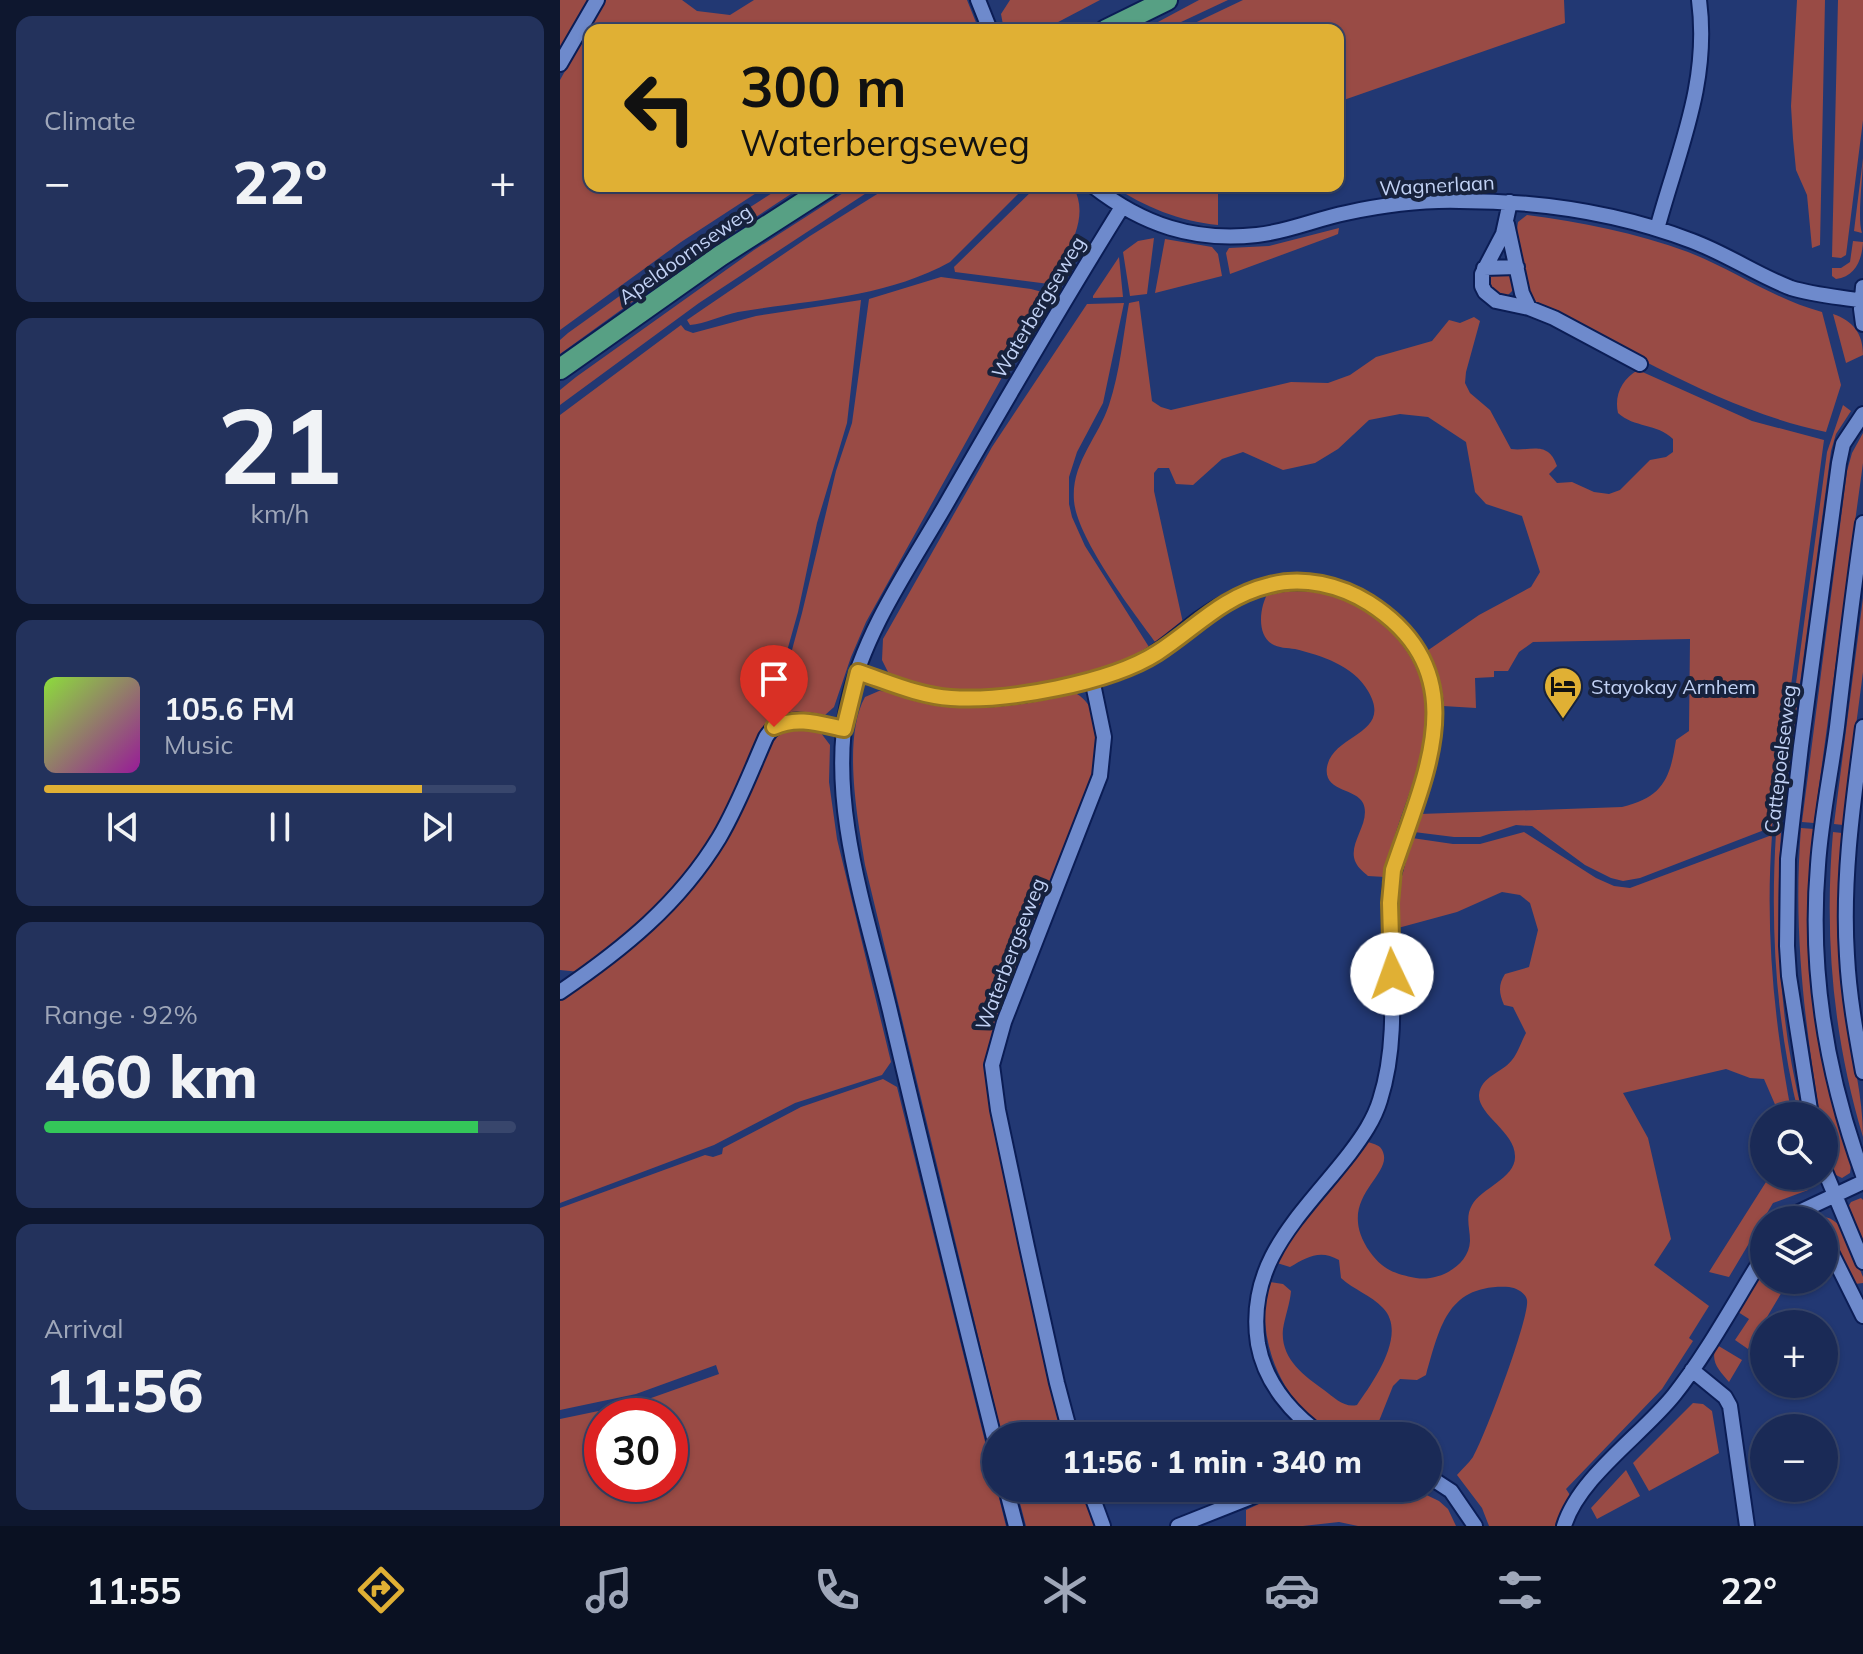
<!DOCTYPE html>
<meta charset="utf-8">
<style>
body{margin:0;font-family:Mulish,sans-serif;background:#23325c;color:#f1f3f6;height:100vh;display:flex;flex-direction:column;font-size:30px;white-space:nowrap}
*{box-sizing:border-box;margin:0}
p{font-size:26px;color:#9fa7b9}
.icon{flex:none;width:44px;height:44px;fill:none;stroke:currentColor;stroke-width:2;stroke-linecap:round;stroke-linejoin:round}
.map{position:relative;flex:1;overflow:hidden}
.side{display:flex;flex-direction:column;gap:16px;padding:16px;background:#0e172f;width:560px}
.side>*{flex:none}
.top-card{position:absolute;left:24px;top:24px;width:760px;height:168px;border-radius:16px;box-shadow:0 2px 6px #0004,0 0 0 2px #38466c;background:#e0b034;color:#111;overflow:hidden}
.buttons{position:absolute;left:1190px;top:1102px;display:grid;gap:16px}
.buttons a{display:grid;place-items:center;width:88px;height:88px;border-radius:50%;background:#1a2a56;box-shadow:0 2px 6px #0004,0 0 0 2px #38466c;font-size:40px}
.speed{position:absolute;left:24px;top:1398px;display:flex;gap:16px;font-size:40px;font-weight:700;text-align:center}
.speed>*{display:grid;place-content:center;width:104px;height:104px;border-radius:50%;background:#1a2a56;box-shadow:0 2px 6px #0004,0 0 0 2px #38466c;line-height:1}
.speed .limit{border:12px solid #d22;background:#fff;color:#111}
.pin{position:absolute;display:grid;place-items:center;width:68px;height:68px;color:#fff;margin:-82px -34px;border-radius:50% 50% 50% 0;rotate:-45deg;box-shadow:0 0 8px #0007}
.pin .icon{rotate:45deg}
.me{position:absolute;width:88px;margin:-44px;rotate:357deg;stroke-linejoin:round;filter:drop-shadow(0 0 6px #0008)}
.turn{display:flex;align-items:center;gap:28px;height:168px;padding:0 24px;font-size:36px}
.turn .icon{width:104px;height:104px;stroke-width:2.5}
.turn b{display:block;font-size:56px;line-height:68px}
.big{font-size:60px;font-weight:800;line-height:1.1}
.side .widget{flex:1;display:flex;flex-direction:column;justify-content:center;gap:12px;min-width:0;padding:0 28px;border-radius:16px;background:#23325c}
.side .dial{align-items:center;gap:0}
.dial b{font-size:104px;line-height:1}
.song{display:flex;align-items:center;gap:24px}
.cover{width:96px;height:96px;border-radius:12px;background:linear-gradient(135deg,hsl(90 70% 55%),hsl(300 70% 35%))}
.played{height:8px;border-radius:4px;background:linear-gradient(90deg,#e0b034 80%,#38466c 80%)}
.keys{display:flex;justify-content:space-around;direction:ltr}
.heat{display:flex;justify-content:space-between;align-items:center;font-size:44px;direction:ltr}
.charge{height:12px;border-radius:6px;background:linear-gradient(90deg,#34c759 92%,#38466c 0)}
.trip{position:absolute;left:422px;top:1422px;width:460px;height:80px;border-radius:40px;background:#1a2a56;box-shadow:0 2px 6px #0004,0 0 0 2px #38466c;font-weight:800;line-height:80px;text-align:center}
.tabs{display:flex;height:128px;justify-content:space-around;align-items:center;background:#0a1122;color:#9fa7b9}
.tabs .icon{width:56px;height:56px}
.tabs .current{color:#e0b034}
.tabs b{font-size:36px;color:#f1f3f6}
main{display:flex;flex:1;min-height:0}
.map>svg:first-child{display:block}
.green{fill:#994b45;fill-rule:evenodd}
.lines{fill:none;stroke-linecap:round;stroke-linejoin:round}
.minor-casing{stroke:#0b1d55;stroke-width:18}
.major-casing{stroke:#0b1d55;stroke-width:24}
.minor{stroke:#6e8acc;stroke-width:14}
.major{stroke:#57a084;stroke-width:20}
.route-casing{stroke:#927222;stroke-width:20}
.route{stroke:#e0b034;stroke-width:14}
.labels{text-anchor:middle;dominant-baseline:central;stroke-width:8;stroke-linejoin:round;paint-order:stroke}
.street-label{font-size:20px;fill:#c2d2f5;stroke:#17223d}
.poi-label{font-size:20px;fill:#c2d2f5;stroke:#17223d;text-anchor:start}
</style>
<main>
<section class="side">
<div class="widget"><p>Climate</p>
<div class="heat"><a>−</a><b class="big">22°</b><a>+</a></div>
</div>
<div class="widget dial"><b>21</b><p>km/h</p></div>
<div class="widget">
<div class="song"><i class="cover"></i><div><b>105.6 FM</b><p>Music</p></div></div>
<div class="played"></div>
<div class="keys"><svg class="icon" aria-label="previous" viewBox="0 0 24 24"><path d="M18 5L8 12l10 7zM5 5v14"/></svg><svg class="icon" aria-label="pause" viewBox="0 0 24 24"><path d="M8 5v14M16 5v14"/></svg><svg class="icon" aria-label="next" viewBox="0 0 24 24"><path d="M6 5l10 7-10 7zM19 5v14"/></svg></div>
</div>
<div class="widget"><p>Range · 92%</p><b class="big">460 km</b><div class="charge"></div></div>
<div class="widget"><p>Arrival</p><b class="big">11:56</b></div>
</section>
<div class="map">
<svg width="1303" height="1526" viewBox="0 0 1303 1526">
<rect width="100%" height="100%" fill="#223873"/>
<path class="green" d="M0,0H28L0,49Z
M45,0H122L137,11L170,15L194,0H407L419,30H30V186H207L121,242L0,330V80Z
M450,0H540L483,30H444L441,14Z
M639,0H668L604,30H583Z
M683,0H1004L1005,23L778,102V30H620Z
M1237,0H1265L1260,245L1252,248L1247,195L1236,170L1233,139L1231,106Z
M1278,0H1303V120L1286,255L1281,258L1272,257Z
M1303,158C1303,178 1297,218 1302,233L1294,231Z
M223,186H243L119,268L0,354V340L8,333L125,249Z
M294,186H317L139,303L0,405V390L16,377L194,250Z
M330,186H466L390,262C325,298 249,300 178,312C162,315 145,324 130,325L127,320L143,309L250,236Z
M477,186H513C532,220 505,254 489,284L395,272L394,267Z
M553,186H658V225C619,221 585,207 553,186Z
M967,215C1020,222 1077,233 1128,252C1174,270 1214,299 1262,312L1281,385L1266,432C1163,410 1071,353 978,304C965,290 954,241 958,222Z
M779,228L778,234L773,236L670,274L666,253L669,248L709,246Z
M594,238L587,294L570,296L563,252L578,241Z
M605,239L652,247L658,254L662,276L595,293Z
M1293,241L1303,242C1302,260 1295,277 1276,279L1272,276V268H1281L1290,262Z
M559,257L563,297L533,298V296Z
M951,273L954,289L948,295H938L932,289L928,275Z
M381,277L471,289L482,292L483,296L441,379L306,622L291,657L274,707L265,715H235L217,719L216,709L242,613L276,471L292,423L309,299Z
M301,300L287,423L257,523L238,612L211,708L209,724L171,804L141,856L90,917L20,972L0,970V415L121,325L125,330L133,333L196,316Z
M579,301L592,401L601,407L611,410L731,382L768,383L790,375L816,357L872,341L889,320L900,323L914,317L920,321L906,372L905,383L910,393L930,410L951,449C969,452 988,439 997,466L989,474L997,483L1012,482L1034,492L1049,494L1060,490L1090,460L1106,457L1113,452V439C1097,423 1074,428 1058,413C1054,395 1062,379 1078,370L1192,421L1264,440L1212,827L1080,878L1063,881L1051,878L1025,865L972,826L956,825L920,837H894L854,832L860,814L1062,807C1103,797 1110,779 1116,740L1129,731L1130,639L973,642L959,652L948,671H934V677L915,678L916,708L883,706C880,687 878,668 867,651L919,615L971,587L980,572L962,516L926,504L915,492L906,442L868,417L840,414L809,420L778,449L755,463L723,470L683,452L662,459L633,485L616,484L609,468H598L594,473V491L623,623L596,643C573,612 517,538 514,501C511,463 538,438 549,405C560,372 563,336 569,303Z
M564,303L543,403L517,452L509,477V504L512,517L525,546L589,647C549,674 454,692 405,691C378,690 353,684 328,672L322,660L323,639L432,447L527,304Z
M1273,314C1293,321 1303,333 1303,355L1286,363Z
M1283,405L1291,411L1276,434L1271,451L1221,826L1217,825L1267,452Z
M1303,433V463L1254,823L1242,822L1287,471L1292,453Z
M748,590C777,594 803,607 825,626C915,700 837,791 825,877L808,876C805,873 798,868 796,863C786,844 812,823 803,803C796,788 763,792 767,767C773,733 834,735 808,691C793,665 762,656 735,649C728,648 718,648 712,644C696,634 700,606 708,593Z
M1303,598V672L1283,825L1274,824Z
M319,691C340,691 360,702 381,705C417,709 476,696 513,692C544,706 537,748 535,776L429,1049L505,1436H442L305,865C298,820 282,739 305,697Z
M238,727L261,733L270,745L269,782L277,839L331,1062L322,1075L235,1103L154,1145L0,1203V997L116,904L213,737L220,731Z
M1241,828L1254,829C1251,868 1247,907 1250,946C1256,1017 1270,1097 1291,1165L1290,1173L1282,1178L1272,1173C1266,1153 1264,1136 1264,1116H1260C1244,1018 1233,928 1241,828Z
M964,832L1036,878L1054,886L1070,888L1212,835C1205,931 1214,1022 1232,1116H1220L1204,1079L1190,1078L1166,1069L1063,1093L1088,1138L1111,1239L1094,1265L1149,1306L1129,1338L1133,1341L1102,1389L1006,1489L1010,1495L997,1526H929L922,1508L897,1475C902,1469 909,1463 913,1457C924,1439 970,1317 967,1300C965,1292 956,1288 949,1287C887,1284 880,1327 866,1375L857,1380L840,1379L833,1386L813,1436C805,1436 795,1437 788,1435C727,1422 691,1337 710,1282L723,1284L731,1291C730,1304 725,1316 723,1329C720,1358 743,1375 764,1390C775,1398 784,1408 797,1405C813,1382 848,1334 823,1308C811,1295 794,1290 781,1278L779,1260C760,1249 747,1257 730,1267L717,1263L734,1234L808,1142C814,1144 821,1145 823,1152C833,1177 773,1199 810,1252C823,1270 835,1274 856,1278C878,1282 909,1266 910,1241C910,1228 905,1217 912,1205C921,1188 956,1178 955,1156C955,1132 918,1115 919,1095C921,1076 942,1073 952,1060C958,1053 961,1042 966,1033L953,1007L944,1005C939,993 938,985 945,974L969,967L978,930L970,903L960,895L942,892L897,912L838,928L840,884L852,838L893,844H920Z
M1273,832L1282,833C1278,888 1276,943 1283,998C1289,1045 1303,1090 1303,1137C1273,1037 1264,936 1273,832Z
M1216,833H1221C1215,929 1219,1022 1243,1116H1239C1216,1022 1210,929 1216,833Z
M323,1079L337,1087L446,1526H0V1419L77,1403L159,1374L156,1365L76,1394L0,1410V1208L145,1155L153,1157L162,1154L163,1148L241,1107ZM42,1416H110V1484H42Z
M1207,1176H1245L1248,1190L1213,1203L1169,1277L1149,1272L1206,1182Z
M1301,1198L1303,1200V1249L1287,1209L1291,1202Z
M1263,1217C1285,1217 1295,1259 1303,1277V1283L1295,1284Z
M1204,1271V1280H1229L1188,1349L1175,1340L1189,1319L1178,1312Z
M1157,1345L1182,1360L1169,1382C1159,1370 1149,1361 1157,1345Z
M1133,1403L1143,1404L1152,1411L1159,1453L1089,1491L1073,1463Z
M1066,1470L1080,1496L1037,1519L1031,1508Z
M456,1488H524L534,1526H466Z
M734,1488H852L879,1501L888,1509L896,1526H798L779,1522L743,1526H686V1510Z"/>
<g class="lines">
<defs>
<path id="minor" d="M418,0L430,30
M0,64L37,0
M533,186C583,225 634,242 697,235C727,232 756,219 786,213C823,205 862,200 900,201C978,201 1059,213 1132,241C1167,254 1197,275 1231,288C1254,295 1280,297 1303,301
M950,202L943,234L922,274V286L925,292L936,301L969,308L994,318L1080,364
M947,224L962,293L969,308
M1097,229C1118,151 1150,83 1139,0
M924,268L957,267
M1303,287L1301,309L1303,324
M1303,523C1293,591 1285,659 1277,727C1271,773 1261,819 1258,865C1249,970 1267,1076 1303,1175
M298,672C319,679 340,688 361,693C417,709 498,690 553,674C587,664 611,640 639,619C701,575 767,566 828,617C856,640 875,675 875,712C875,774 841,828 830,888C827,959 842,1031 820,1100C814,1120 802,1137 790,1153C744,1213 685,1260 698,1344C705,1383 732,1414 763,1436
M1303,727C1293,803 1282,879 1287,956C1289,995 1296,1034 1303,1072
M0,992C63,949 119,904 159,838C178,806 191,771 206,737C223,710 258,723 284,729
M1251,1116L1229,976L1227,946L1228,859L1241,746L1279,463L1283,444L1303,414
M1264,1169L1303,1262
M1228,1220L1235,1214L1303,1182
M1264,1238L1303,1316
M1132,1370L1165,1397L1170,1406L1187,1526
M511,1436L497,1383L467,1247L438,1110L432,1065L444,1022L540,776L544,737L532,679
M436,1446C400,1302 364,1157 330,1011C307,914 267,803 288,703C304,632 349,568 385,506C443,405 501,305 562,207
M868,1476L891,1491L915,1526
M446,1488L456,1526
M529,1488L543,1526
M618,1526L714,1488
M1004,1526C1019,1477 1082,1435 1114,1395C1148,1352 1175,1301 1204,1255"/>
<path id="major" d="M546,30L607,0
M0,369L160,256L269,186"/>
</defs>
<use href="#minor" class="minor-casing"/>
<use href="#major" class="major-casing"/>
<use href="#minor" class="minor"/>
<use href="#major" class="major"/>
</g>
<g class="lines">
<defs>
<path id="route" d="M214,727C237,716 260,724 284,729L298,672C328,682 359,696 391,698C446,702 550,683 597,653C636,628 661,597 710,585C743,576 780,585 809,603C918,673 865,774 833,870L830,903L832,974"/>
</defs>
<use href="#route" class="route-casing"/>
<use href="#route" class="route"/>
</g>
<defs>
<symbol id="hotel-pin" viewBox="-11 -11 22 30"><path d="M0 17L-7.5 6A9.5 9.5 0 1 1 7.5 6Z" fill="#e0b034" stroke="#17223d"/><path d="M-6-4.5h1.5V1H6V5H4.5V3h-9V5H-6ZM-4 0a1.8 1.8 0 1 1 3.6 0ZM.5 0V-2.5h3Q6-2.5 6 0Z" fill="#111"/></symbol>
</defs>
<g fill-rule="evenodd">
<use href="#hotel-pin" x="981" y="664" width="44" height="60"/>
</g>
<g class="labels">
<g class="street-label">
<text transform="translate(877 185) rotate(-3)">Wagnerlaan</text>
<text transform="translate(125 254) rotate(-35)">Apeldoornseweg</text>
<text transform="translate(478 307) rotate(-59)">Waterbergseweg</text>
<text transform="translate(1220 759) rotate(-83)">Cattepoelseweg</text>
<text transform="translate(450 954) rotate(-69)">Waterbergseweg</text>
</g>
<g class="poi-label">
<text x="1031" y="686">Stayokay Arnhem</text>
</g>
</g>
</svg>
<div class="buttons">
<a><svg class="icon" aria-label="search" viewBox="0 0 24 24"><circle cx="10" cy="10" r="6"/><path d="M15 15l6 6"/></svg></a>
<a><svg class="icon" aria-label="layers" viewBox="0 0 24 24"><path d="M12 4l9 5-9 5-9-5zM3 14l9 5 9-5"/></svg></a>
<a>+</a>
<a>−</a>
</div>
<div class="speed"><div class="limit">30</div></div>
<div class="pin" style="left:214px;top:727px;background:#d93025"><svg class="icon" aria-label="arrive" viewBox="0 0 24 24"><path d="M6 21V4h12l-3 4 3 4H6"/></svg></div>
<svg class="me" style="left:832px;top:974px" viewBox="-20 -20 40 40"><circle r="19" fill="#fff"/><path d="M0-13L10 11 0 6-10 11z" fill="#e0b034"/></svg>
<div class="trip">11:56 · 1 min · 340 m</div>
<div class="top-card">
<div class="turn"><svg class="icon" aria-label="left" viewBox="0 0 24 24"><path d="M17 20v-9H6M10 6l-5 5 5 5"/></svg><div><b>300 m</b>Waterbergseweg</div></div>
</div>
</div>
</main>
<nav class="tabs">
<b>11:55</b>
<svg class="icon current" aria-label="directions" viewBox="0 0 24 24"><path d="M12 3l9 9-9 9-9-9zM9 14v-3h6M13 9l2 2-2 2"/></svg>
<svg class="icon" aria-label="music" viewBox="0 0 24 24"><path d="M9 18V5l10-2v13"/><circle cx="6" cy="18" r="3"/><circle cx="16" cy="16" r="3"/></svg>
<svg class="icon" aria-label="phone" viewBox="0 0 24 24"><path d="M5 4h4l2 5-3 2q2 4 5 5l2-3 5 2v4C11 20 4 13 5 4z"/></svg>
<svg class="icon" aria-label="climate" viewBox="0 0 24 24"><path d="M12 3v18M4 7l16 10M4 17L20 7"/></svg>
<svg class="icon" aria-label="car" viewBox="0 0 24 24"><path d="M5 17H2v-5l4-1 3-4h7l3 4 3 1v5h-3M9 17h6M6 11h13"/><circle cx="7" cy="17" r="2"/><circle cx="17" cy="17" r="2"/></svg>
<svg class="icon" aria-label="filters" viewBox="0 0 24 24"><path d="M4 7h16M4 17h16"/><circle cx="9" cy="7" r="2"/><circle cx="15" cy="17" r="2"/></svg>
<b>22°</b>
</nav>
